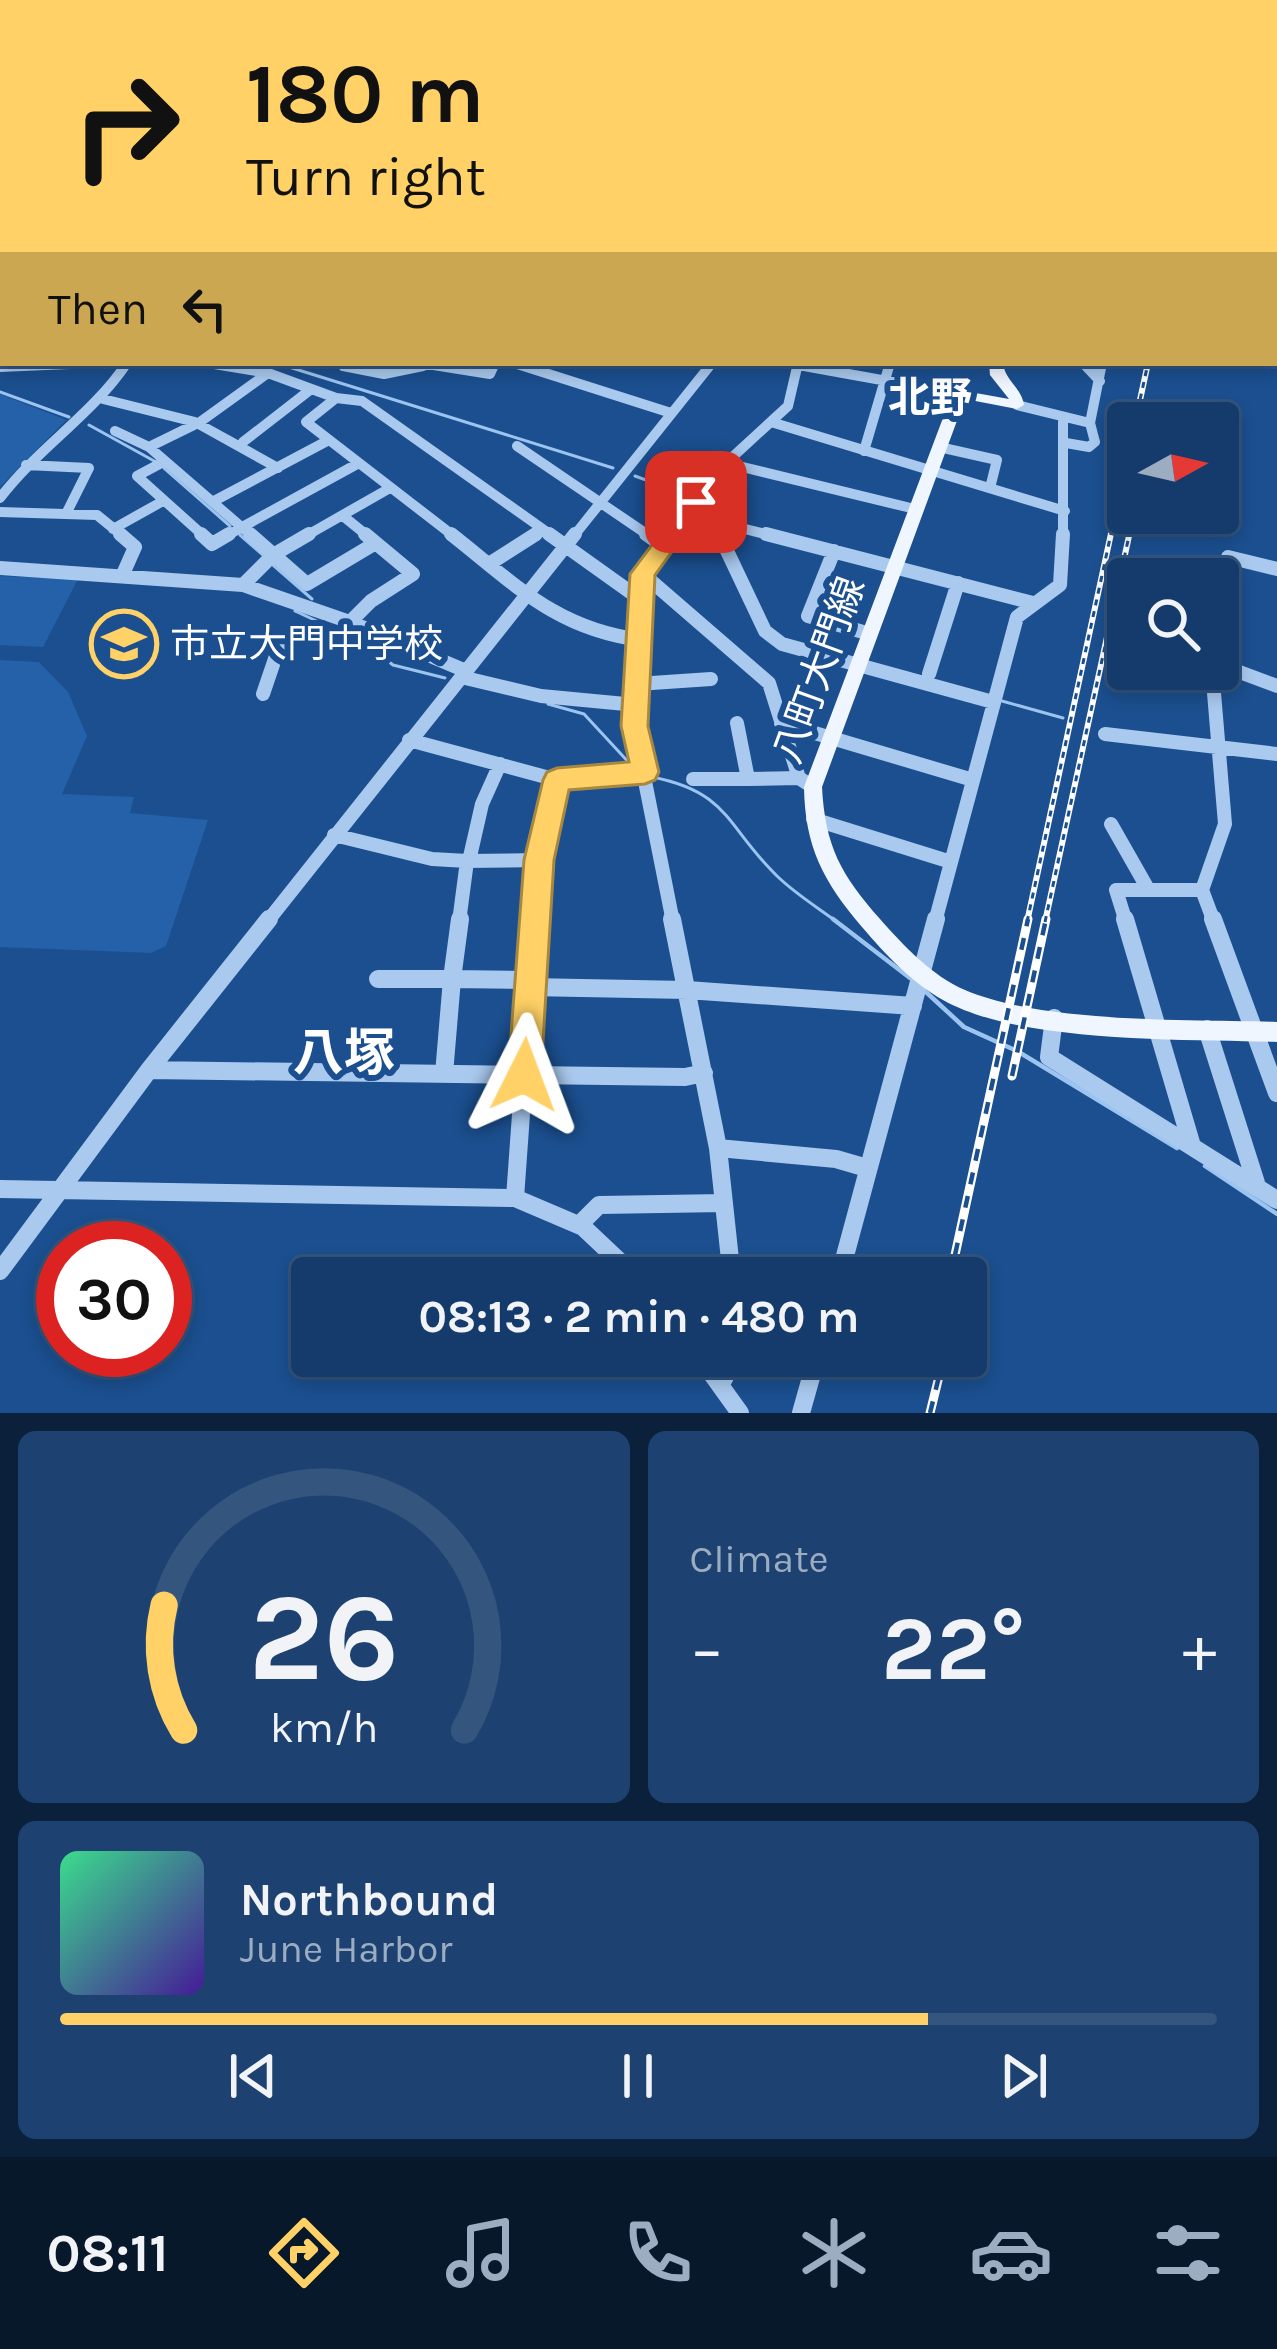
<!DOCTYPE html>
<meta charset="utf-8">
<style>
body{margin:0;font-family:Karla,"Noto Sans JP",sans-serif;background:#1d4271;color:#f1f3f6;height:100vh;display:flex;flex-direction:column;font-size:45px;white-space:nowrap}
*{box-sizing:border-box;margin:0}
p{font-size:39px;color:#9dadc1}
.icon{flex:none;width:66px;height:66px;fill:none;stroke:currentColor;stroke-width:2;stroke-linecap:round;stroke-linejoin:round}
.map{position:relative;height:1413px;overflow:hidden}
.drawer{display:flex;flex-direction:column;gap:18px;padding:18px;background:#0b203b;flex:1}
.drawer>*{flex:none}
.top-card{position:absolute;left:0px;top:0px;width:1278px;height:366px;box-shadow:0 6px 18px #0003,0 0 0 3px #33557e;background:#ffd166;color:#111;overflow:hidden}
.needle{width:78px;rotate:82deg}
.tools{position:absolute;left:1107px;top:402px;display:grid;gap:24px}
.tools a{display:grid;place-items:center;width:132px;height:132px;border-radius:12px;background:#143b6b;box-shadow:0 6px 18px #0003,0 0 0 3px #33557e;font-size:60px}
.speed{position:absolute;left:36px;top:1221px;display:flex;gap:24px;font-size:60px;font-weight:700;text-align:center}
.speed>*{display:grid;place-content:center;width:156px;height:156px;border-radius:50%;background:#143b6b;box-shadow:0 6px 18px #0003,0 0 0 3px #33557e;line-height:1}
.speed .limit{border:18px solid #d22;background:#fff;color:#111}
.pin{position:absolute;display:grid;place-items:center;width:102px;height:102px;color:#fff;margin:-51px;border-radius:24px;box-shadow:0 6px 18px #0006}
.me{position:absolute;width:132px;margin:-66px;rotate:3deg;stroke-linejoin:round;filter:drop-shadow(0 0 9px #0008)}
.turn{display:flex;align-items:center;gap:42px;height:252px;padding:0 48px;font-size:54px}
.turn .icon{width:156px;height:156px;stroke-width:2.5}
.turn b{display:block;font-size:84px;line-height:102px}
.then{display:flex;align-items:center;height:114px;padding:0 48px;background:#0003;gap:24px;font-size:45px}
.big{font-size:90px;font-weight:700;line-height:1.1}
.drawer .card{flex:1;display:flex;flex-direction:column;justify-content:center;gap:18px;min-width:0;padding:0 42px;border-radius:18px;background:#1d4271}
.drawer .dial{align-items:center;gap:0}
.dial svg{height:312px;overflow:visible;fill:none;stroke:#33557e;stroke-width:7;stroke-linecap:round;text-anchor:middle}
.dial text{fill:#f1f3f6;stroke:none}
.song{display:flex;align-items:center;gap:36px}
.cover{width:144px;height:144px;border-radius:18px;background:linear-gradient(135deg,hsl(150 70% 55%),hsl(260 70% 35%))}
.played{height:12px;border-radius:6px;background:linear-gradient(90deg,#ffd166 75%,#33557e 75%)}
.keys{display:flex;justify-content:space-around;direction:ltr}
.heat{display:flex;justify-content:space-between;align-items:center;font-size:66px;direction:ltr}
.drawer .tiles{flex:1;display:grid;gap:18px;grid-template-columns:1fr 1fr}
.card:last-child{grid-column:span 2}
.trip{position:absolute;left:291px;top:1257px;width:696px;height:120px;border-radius:12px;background:#143b6b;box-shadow:0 6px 18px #0003,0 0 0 3px #33557e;font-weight:700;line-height:120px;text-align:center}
.tabs{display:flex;height:192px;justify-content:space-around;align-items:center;background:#08182b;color:#9dadc1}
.tabs .icon{width:84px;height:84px}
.tabs .current{color:#ffd166}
.tabs b{font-size:54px;color:#f1f3f6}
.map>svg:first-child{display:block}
.green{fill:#2461a8}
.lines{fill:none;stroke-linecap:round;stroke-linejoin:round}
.stream-far1{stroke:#9cc4f0;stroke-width:3}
.stream{stroke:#9cc4f0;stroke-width:4.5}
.minor-far3{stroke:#a9c9ee;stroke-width:9}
.minor-far2{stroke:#a9c9ee;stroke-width:10}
.minor-far1{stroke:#a9c9ee;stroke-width:14}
.minor{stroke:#a9c9ee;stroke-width:18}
.major{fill:#f0f6ff;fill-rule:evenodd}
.rail-far1-casing{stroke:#fff;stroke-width:6}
.rail-casing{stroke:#fff;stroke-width:9}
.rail-far1{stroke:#1b4f8f;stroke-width:3;stroke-dasharray:6;stroke-linecap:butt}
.rail{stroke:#1b4f8f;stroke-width:4.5;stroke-dasharray:12;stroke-linecap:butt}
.route{fill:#ffd166;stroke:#a68842;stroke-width:3}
.labels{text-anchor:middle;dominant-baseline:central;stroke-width:12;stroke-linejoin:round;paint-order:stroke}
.poi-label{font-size:39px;fill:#fff;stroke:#1b4f8f;text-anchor:start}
.street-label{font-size:39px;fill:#fff;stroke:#1b4f8f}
.neighbourhood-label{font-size:42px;font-weight:bold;fill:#fff;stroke:#1b4f8f}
.near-neighbourhood-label{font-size:51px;font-weight:bold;fill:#fff;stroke:#1b4f8f}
</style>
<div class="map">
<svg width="1277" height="1413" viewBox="0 0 1277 1413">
<rect width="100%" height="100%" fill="#1b4f8f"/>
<path class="green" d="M0,394L66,420L0,487Z
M0,576L78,579L43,647L0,645Z
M0,660L39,662L68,692L87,736L62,794L134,797L130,813L208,820L166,946L151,953L0,947Z"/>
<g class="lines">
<path class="stream-far1" d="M276,363L613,468
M0,392L69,417
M89,425L156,462
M164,468L230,526
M635,476L695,498
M240,535L263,555
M273,565L312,599
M295,611L321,623
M354,635L393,665L445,678
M1002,701L1063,718
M548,704L584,714L633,767
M652,777C729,792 726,826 776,875C794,893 817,907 837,922"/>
<path class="stream" d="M833,919L910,978
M926,992L964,1027L1017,1051L1177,1148
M1205,1166L1277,1214"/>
<path class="minor-far3" d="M205,0L235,3
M1061,0L1092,3
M61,2L75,3
M37,3L41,0"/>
<path class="minor-far2" d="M208,363L268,373L336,398L362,401L554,537
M345,363L343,366L384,374L423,366
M421,363L490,374L495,363
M514,363L671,413
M1083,363L1100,381
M793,364L959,394
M0,367L93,363
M336,398L306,422L455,537
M103,399L195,422L278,468
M1017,405L1090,423
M1063,417V537
M771,422L1065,511
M115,431L149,447L253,537
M243,442L310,390
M1066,443L1089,447L1095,442L1090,423L1102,363
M517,446L651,537
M149,447L200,422L268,373
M939,447L997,460L990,488
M864,451L890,363
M165,461L137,476L205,537
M726,463L915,509
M26,465L89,468L66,514
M0,498C38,448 92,415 127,363
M214,501L329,440
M696,502L706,506L721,537
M712,502L725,524L777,537
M0,512L97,515L124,537
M343,516L369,537
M113,529L163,501
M224,537L359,463
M304,537L390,488
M531,537L543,530
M573,537L712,363
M670,537L726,463L788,406L798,363"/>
<path class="minor-far1" d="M120,534L135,547L123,574
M201,534L212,544L229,534
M250,534L307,584L374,544
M451,534C516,585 556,629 641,640
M549,534L640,599
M646,534L663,546
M673,534L643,574L634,726L673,922
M719,534L765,631L782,644L993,702
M766,534L1033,603
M834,551L808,616L870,634
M1228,557L1277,569
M489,564L536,534
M0,568L243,585L350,622L466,671
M643,574L769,683L799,778L813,787
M243,585L273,555L309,534
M350,622L371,601L413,574L365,534
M1218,664L1277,686
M1212,669L1225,824L1202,890L1214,922
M929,674L958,583
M461,677L541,696L636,705
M637,684L711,679
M263,694L279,647
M737,723L748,779L799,778
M781,723L973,780
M1105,734L1277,754
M409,740L557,780L645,772
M693,779H748
M813,819L951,862
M1111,824L1148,889
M334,835L432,859L467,861L459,922
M467,861L539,860
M469,861L482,804L500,764
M267,922L575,534
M535,922L539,860L557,780
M935,922L1017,617L1060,585L1063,534
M1126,922L1116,890H1202"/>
<path class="minor" d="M672,919L718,1148L732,1278
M1125,919L1192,1146
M1213,919L1277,1093
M378,979H452L460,919
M529,987L687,990L913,1006
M1054,1018L1049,1057L1277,1200
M1207,1029L1256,1183
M149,1070L685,1077L704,1073
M444,1074L452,979L530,980
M718,1148L836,1159L867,1168
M0,1189L515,1198L583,1227L637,1278
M515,1198L535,919
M581,1223L599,1205L724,1203
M0,1271L149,1070L269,919
M839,1278L936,919
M699,1356L740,1413
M721,1384L736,1356
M801,1413L817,1356"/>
<path class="major" d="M473,0H511L517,3H479Z
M867,0H877L876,3H866Z
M996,0H1006L1005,3H995Z
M1275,93H1277V99H1275Z
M0,164H3V172H0Z
M3,243V251L0,252V244Z
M989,363H1003C1005,381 1022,388 1024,405L1017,409L965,399L822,787C825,846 841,875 880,919C903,945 932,976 965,990C1045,1024 1188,1019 1277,1022V1042C1186,1039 1021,1044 943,1000C912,983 885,954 862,927C823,881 805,847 804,787L952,394L959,390L1009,399L990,375Z"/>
<defs>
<path id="rail-far1" d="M1135,423L1148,363
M1027,922L1128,455
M1045,922L1134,513"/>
<path id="rail" d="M1012,1076L1046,919
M950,1278L1028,919
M930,1413L944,1356"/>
</defs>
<use href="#rail-far1" class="rail-far1-casing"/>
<use href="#rail" class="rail-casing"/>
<use href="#rail-far1" class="rail-far1"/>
<use href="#rail" class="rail"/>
</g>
<path class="route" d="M696,495L708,502L655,575L648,726L659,772L655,780L645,784L569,790L554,860L541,1075L536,1086L524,1091L512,1086L508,1075L524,860L543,780L547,772L557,768L629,762L621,726L630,574L688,497Z"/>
<defs>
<symbol id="school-ring" viewBox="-11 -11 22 22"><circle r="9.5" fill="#1b4f8f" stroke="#ffd166" stroke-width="1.5"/><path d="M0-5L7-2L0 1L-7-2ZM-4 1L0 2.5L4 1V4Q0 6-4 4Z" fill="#ffd166"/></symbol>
</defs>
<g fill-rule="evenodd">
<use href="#school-ring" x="86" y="606" width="76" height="76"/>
</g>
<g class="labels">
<g class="poi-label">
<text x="170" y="644">市立大門中学校</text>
</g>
<g class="street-label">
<text transform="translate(819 670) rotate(-70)">八町大門線</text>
</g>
<g class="neighbourhood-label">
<text x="930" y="398">北野</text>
</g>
<g class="near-neighbourhood-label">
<text x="344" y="1053">八塚</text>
</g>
</g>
</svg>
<div class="tools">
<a><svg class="needle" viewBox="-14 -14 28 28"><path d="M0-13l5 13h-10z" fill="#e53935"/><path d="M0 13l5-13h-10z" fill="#9dadc1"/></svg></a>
<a><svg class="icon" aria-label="search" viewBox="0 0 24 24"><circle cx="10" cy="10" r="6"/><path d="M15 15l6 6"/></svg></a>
</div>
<div class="speed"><div class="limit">30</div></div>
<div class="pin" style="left:696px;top:502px;background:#d93025"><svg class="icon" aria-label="arrive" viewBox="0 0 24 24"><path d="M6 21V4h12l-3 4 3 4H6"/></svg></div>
<svg class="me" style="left:524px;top:1075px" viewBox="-20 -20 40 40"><path d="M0-17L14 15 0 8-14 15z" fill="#ffd166" stroke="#fff" stroke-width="4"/></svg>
<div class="trip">08:13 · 2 min · 480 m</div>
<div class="top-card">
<div class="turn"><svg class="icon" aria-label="right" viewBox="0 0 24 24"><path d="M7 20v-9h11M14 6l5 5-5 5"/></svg><div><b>180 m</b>Turn right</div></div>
<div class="then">Then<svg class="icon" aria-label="left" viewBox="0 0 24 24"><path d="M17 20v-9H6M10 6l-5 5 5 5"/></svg></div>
</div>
</div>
<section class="drawer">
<div class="tiles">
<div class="card dial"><svg viewBox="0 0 100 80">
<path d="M14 69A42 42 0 1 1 86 69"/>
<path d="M14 69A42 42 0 0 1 9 37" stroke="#ffd166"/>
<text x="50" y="56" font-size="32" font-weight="700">26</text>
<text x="50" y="72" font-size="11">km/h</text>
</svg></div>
<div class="card"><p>Climate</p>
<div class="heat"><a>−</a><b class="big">22°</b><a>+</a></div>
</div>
<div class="card">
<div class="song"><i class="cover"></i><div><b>Northbound</b><p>June Harbor</p></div></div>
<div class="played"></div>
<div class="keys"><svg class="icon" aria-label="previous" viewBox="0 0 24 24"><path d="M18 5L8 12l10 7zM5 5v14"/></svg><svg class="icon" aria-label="pause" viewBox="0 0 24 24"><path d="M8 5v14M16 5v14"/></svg><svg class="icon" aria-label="next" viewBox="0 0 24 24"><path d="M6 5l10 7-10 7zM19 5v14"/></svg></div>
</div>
</div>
</section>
<nav class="tabs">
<b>08:11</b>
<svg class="icon current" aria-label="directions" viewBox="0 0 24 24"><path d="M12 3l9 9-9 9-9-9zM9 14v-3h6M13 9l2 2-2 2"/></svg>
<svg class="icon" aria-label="music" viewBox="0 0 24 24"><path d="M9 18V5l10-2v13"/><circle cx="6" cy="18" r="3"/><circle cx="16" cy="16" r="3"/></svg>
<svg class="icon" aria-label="phone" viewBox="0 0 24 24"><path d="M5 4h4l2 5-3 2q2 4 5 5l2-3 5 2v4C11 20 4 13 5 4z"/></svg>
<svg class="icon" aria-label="climate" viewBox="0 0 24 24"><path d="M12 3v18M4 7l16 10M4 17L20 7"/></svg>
<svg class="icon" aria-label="car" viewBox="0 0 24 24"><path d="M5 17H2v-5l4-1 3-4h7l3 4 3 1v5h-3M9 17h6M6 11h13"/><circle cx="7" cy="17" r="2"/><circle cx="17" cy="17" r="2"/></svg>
<svg class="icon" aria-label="filters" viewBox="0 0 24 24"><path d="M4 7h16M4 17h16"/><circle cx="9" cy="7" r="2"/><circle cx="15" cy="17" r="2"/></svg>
</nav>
